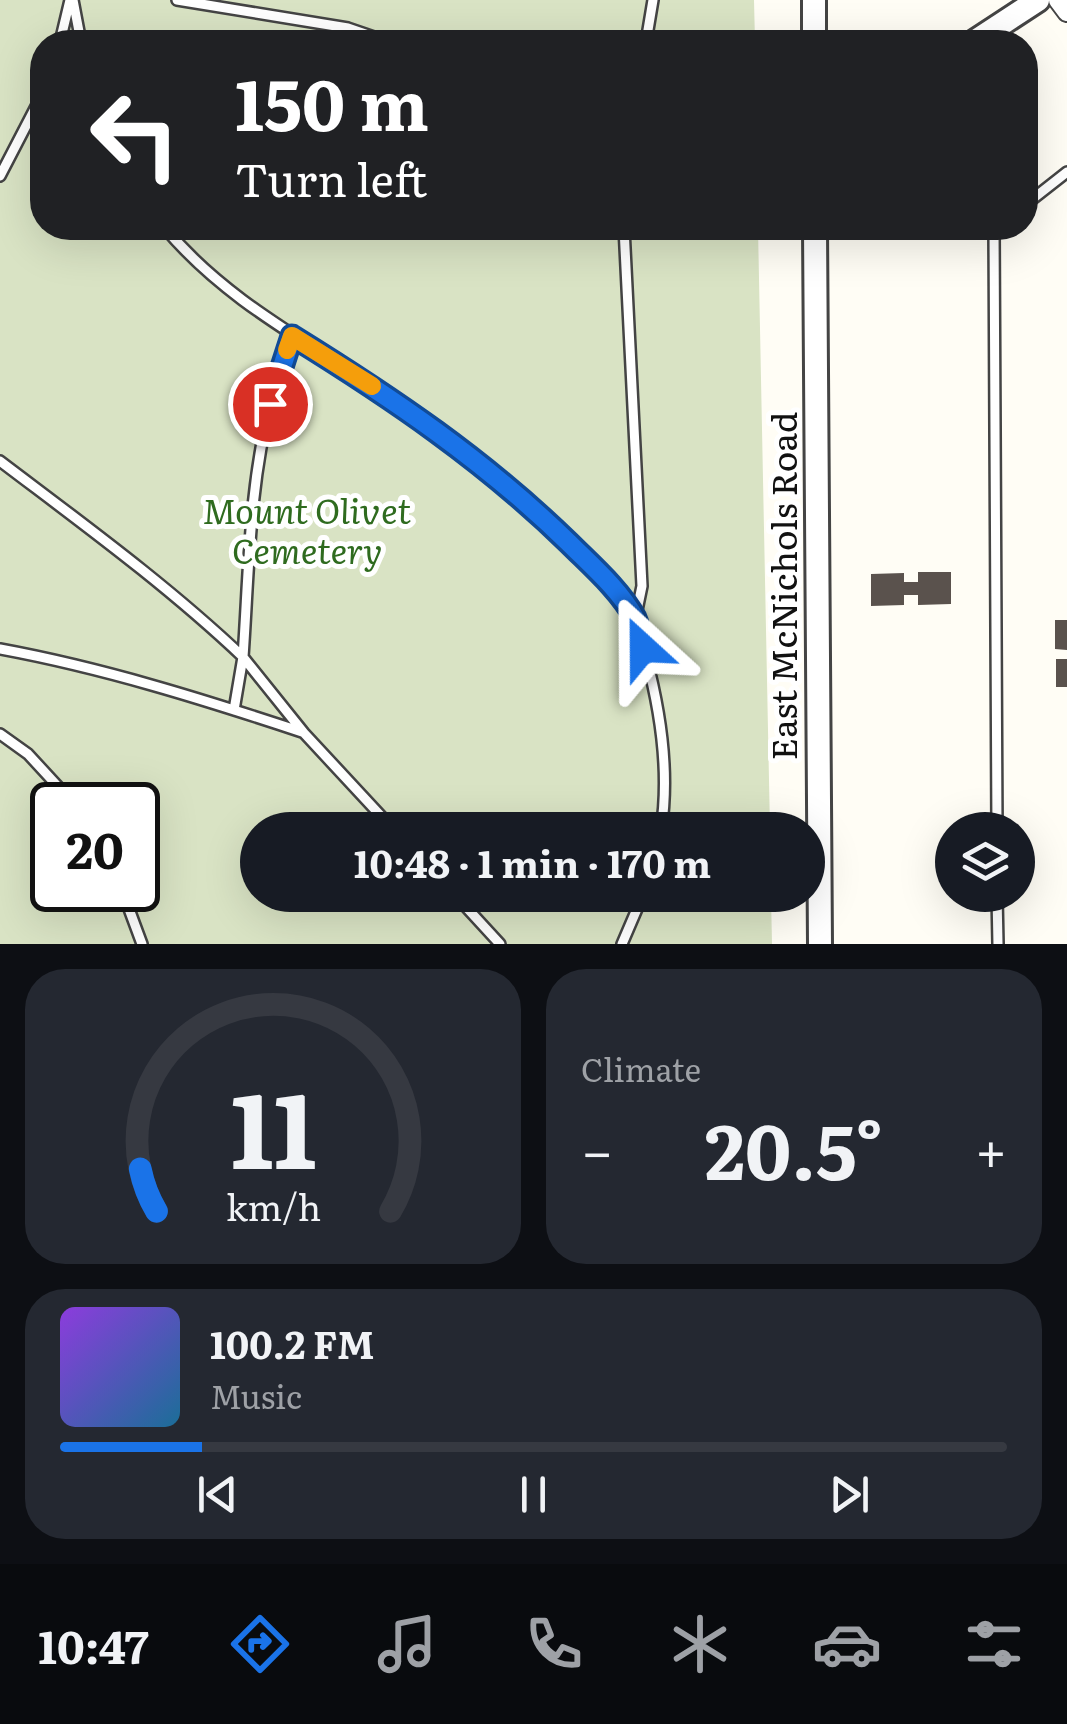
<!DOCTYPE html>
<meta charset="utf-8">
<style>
body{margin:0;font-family:Literata,serif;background:#242831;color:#f1f3f6;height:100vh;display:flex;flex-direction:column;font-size:38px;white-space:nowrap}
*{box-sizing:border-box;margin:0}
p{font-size:32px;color:#9ea1a6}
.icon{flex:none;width:55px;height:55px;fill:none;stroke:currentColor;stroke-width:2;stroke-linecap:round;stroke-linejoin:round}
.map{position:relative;height:944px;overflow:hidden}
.sheet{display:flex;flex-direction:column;gap:25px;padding:25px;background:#0d0f14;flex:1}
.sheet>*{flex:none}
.top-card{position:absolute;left:30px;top:30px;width:1008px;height:210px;border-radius:40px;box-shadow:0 10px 40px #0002;background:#202124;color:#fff;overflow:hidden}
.buttons{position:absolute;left:935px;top:812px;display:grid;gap:20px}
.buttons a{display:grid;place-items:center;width:100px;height:100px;border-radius:50%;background:#171b24;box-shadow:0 10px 40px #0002;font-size:50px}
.speed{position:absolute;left:30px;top:782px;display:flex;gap:20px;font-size:50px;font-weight:700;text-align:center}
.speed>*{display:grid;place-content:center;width:130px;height:130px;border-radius:50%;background:#171b24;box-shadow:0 10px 40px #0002;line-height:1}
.speed .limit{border:5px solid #111;border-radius:15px;background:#fff;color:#111}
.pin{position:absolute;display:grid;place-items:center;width:85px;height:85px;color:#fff;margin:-42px;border:5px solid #fff;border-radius:50%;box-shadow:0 2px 10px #0007}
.me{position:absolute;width:110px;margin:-55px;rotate:336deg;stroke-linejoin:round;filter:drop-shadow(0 0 8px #0008)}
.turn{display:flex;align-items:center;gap:35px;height:210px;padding:0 40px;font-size:45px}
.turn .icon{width:130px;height:130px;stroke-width:2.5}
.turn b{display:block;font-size:70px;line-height:85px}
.big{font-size:75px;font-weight:700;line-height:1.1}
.sheet .widget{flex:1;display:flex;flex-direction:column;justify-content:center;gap:15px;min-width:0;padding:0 35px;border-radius:40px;background:#242831}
.sheet .dial{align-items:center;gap:0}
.dial svg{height:260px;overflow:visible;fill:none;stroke:#363941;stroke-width:7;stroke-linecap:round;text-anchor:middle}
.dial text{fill:#f1f3f6;stroke:none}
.song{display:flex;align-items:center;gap:30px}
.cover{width:120px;height:120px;border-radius:15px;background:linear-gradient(135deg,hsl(270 70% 55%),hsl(200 70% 35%))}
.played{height:10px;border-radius:5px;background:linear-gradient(90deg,#1a73e8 15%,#363941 15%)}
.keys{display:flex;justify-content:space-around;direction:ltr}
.heat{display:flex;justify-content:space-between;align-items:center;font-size:55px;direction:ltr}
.sheet .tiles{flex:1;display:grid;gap:25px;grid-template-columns:1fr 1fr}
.widget:last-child{grid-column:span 2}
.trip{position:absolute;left:240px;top:812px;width:585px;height:100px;border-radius:50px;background:#171b24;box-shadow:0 10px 40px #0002;font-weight:700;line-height:100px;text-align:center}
.menu{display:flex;height:160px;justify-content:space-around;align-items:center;background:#090b0e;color:#9ea1a6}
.menu .icon{width:70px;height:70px}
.menu .selected{color:#1a73e8}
.menu b{font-size:45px;color:#f1f3f6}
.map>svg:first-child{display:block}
.cemetery{fill:#d9e3c4;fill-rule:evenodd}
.building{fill:#5a524d}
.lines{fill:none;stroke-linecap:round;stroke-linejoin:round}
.service-casing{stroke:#444;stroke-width:14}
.minor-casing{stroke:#444;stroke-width:22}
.tertiary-casing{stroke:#444;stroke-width:28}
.service{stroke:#fff;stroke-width:9}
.minor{stroke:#fff;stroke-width:18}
.tertiary{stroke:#fff;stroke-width:22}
.route-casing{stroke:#114b97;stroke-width:25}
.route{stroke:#1a73e8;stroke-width:18}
.slow{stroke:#f59e0b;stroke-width:18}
.labels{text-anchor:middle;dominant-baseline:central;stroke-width:10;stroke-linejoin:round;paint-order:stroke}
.park-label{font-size:35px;font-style:italic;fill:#2f6b1f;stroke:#fff}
.street-label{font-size:35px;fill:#111;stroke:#fff}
</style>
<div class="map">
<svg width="1067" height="944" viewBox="0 0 1067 944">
<rect width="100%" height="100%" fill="#fffdf5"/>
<path class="cemetery" d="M0,0H754L755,42H42V228H758L770,830H258V895H771L772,944H0ZM52,805H138V890H52Z"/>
<path class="building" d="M918,572H951V604L918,605V595H904V605L871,606V574L904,573V582H918Z
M1055,620H1067V650L1055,649Z
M1056,659H1067V687H1056Z"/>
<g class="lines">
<defs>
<path id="service" d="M73,0L81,42
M177,0L348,28L389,42
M60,42L70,0
M646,42L653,0
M0,176L42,95
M1025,205L1067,172
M165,228C225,300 306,341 382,392C458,444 530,499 593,567C607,583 626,601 636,620C641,631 642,645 646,657C661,713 670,772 661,830
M624,228L642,586L635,620
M994,228L997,830
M292,335C285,358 277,380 271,402C249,485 249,572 243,657L304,733L394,830
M0,461C83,524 167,585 243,657L234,710
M0,649C103,668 202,699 302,732
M0,734L28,754L75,805
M122,890L142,944
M455,895L500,944
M997,895L998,944
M622,944L643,895"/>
<path id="minor" d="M1058,0L1067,12"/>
<path id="tertiary" d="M814,0V42
M974,42L1038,0
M815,228L820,944"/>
</defs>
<use href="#service" class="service-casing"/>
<use href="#minor" class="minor-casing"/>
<use href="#tertiary" class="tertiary-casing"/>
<use href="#service" class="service"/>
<use href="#minor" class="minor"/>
<use href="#tertiary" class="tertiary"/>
</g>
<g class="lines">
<defs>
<path id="route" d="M270,404L292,336C392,398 484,460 569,543C591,565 620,590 635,618C639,627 641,638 643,648"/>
</defs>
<use href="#route" class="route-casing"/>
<use href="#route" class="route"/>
<path class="slow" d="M287,350L292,336L372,386"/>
</g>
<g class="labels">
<g class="park-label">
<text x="307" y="509">Mount Olivet<tspan x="307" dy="40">Cemetery</tspan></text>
</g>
<g class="street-label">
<text transform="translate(782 586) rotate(-90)">East McNichols Road</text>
</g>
</g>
</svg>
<div class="buttons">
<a><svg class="icon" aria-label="layers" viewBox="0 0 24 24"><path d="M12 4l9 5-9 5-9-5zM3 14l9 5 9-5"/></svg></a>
</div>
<div class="speed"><div class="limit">20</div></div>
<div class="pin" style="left:270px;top:404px;background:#d93025"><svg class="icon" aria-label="arrive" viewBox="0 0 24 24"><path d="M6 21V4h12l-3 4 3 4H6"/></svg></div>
<svg class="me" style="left:643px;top:648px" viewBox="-20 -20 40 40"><path d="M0-17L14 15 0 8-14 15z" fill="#1a73e8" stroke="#fff" stroke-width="4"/></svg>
<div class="trip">10:48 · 1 min · 170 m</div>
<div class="top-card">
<div class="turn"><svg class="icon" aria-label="left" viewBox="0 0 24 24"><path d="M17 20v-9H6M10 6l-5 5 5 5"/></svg><div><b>150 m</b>Turn left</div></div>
</div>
</div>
<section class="sheet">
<div class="tiles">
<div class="widget dial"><svg viewBox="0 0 100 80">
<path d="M14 69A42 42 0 1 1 86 69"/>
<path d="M14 69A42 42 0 0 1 9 56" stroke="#1a73e8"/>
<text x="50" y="56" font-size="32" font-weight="700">11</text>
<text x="50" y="72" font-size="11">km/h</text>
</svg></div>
<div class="widget"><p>Climate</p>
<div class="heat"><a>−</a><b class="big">20.5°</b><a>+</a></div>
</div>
<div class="widget">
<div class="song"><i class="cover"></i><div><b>100.2 FM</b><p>Music</p></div></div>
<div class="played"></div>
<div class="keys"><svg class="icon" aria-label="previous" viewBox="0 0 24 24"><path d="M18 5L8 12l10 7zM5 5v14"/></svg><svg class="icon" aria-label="pause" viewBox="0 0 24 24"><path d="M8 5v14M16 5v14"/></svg><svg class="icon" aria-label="next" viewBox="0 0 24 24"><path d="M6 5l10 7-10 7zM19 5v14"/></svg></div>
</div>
</div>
</section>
<nav class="menu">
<b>10:47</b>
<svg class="icon selected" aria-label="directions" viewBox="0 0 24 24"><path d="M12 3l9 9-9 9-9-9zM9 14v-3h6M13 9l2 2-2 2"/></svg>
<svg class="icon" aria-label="music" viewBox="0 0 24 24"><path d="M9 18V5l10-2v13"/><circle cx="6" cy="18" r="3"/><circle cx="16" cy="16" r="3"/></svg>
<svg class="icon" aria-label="phone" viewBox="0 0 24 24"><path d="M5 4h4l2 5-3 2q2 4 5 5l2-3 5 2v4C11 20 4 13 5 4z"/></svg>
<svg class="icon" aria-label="climate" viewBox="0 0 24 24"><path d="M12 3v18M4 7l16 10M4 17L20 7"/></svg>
<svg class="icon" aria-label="car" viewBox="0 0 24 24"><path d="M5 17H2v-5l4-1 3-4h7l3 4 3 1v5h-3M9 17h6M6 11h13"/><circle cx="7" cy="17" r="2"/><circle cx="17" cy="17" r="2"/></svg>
<svg class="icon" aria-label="filters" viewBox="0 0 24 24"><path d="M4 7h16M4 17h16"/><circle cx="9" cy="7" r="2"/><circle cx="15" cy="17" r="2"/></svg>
</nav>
